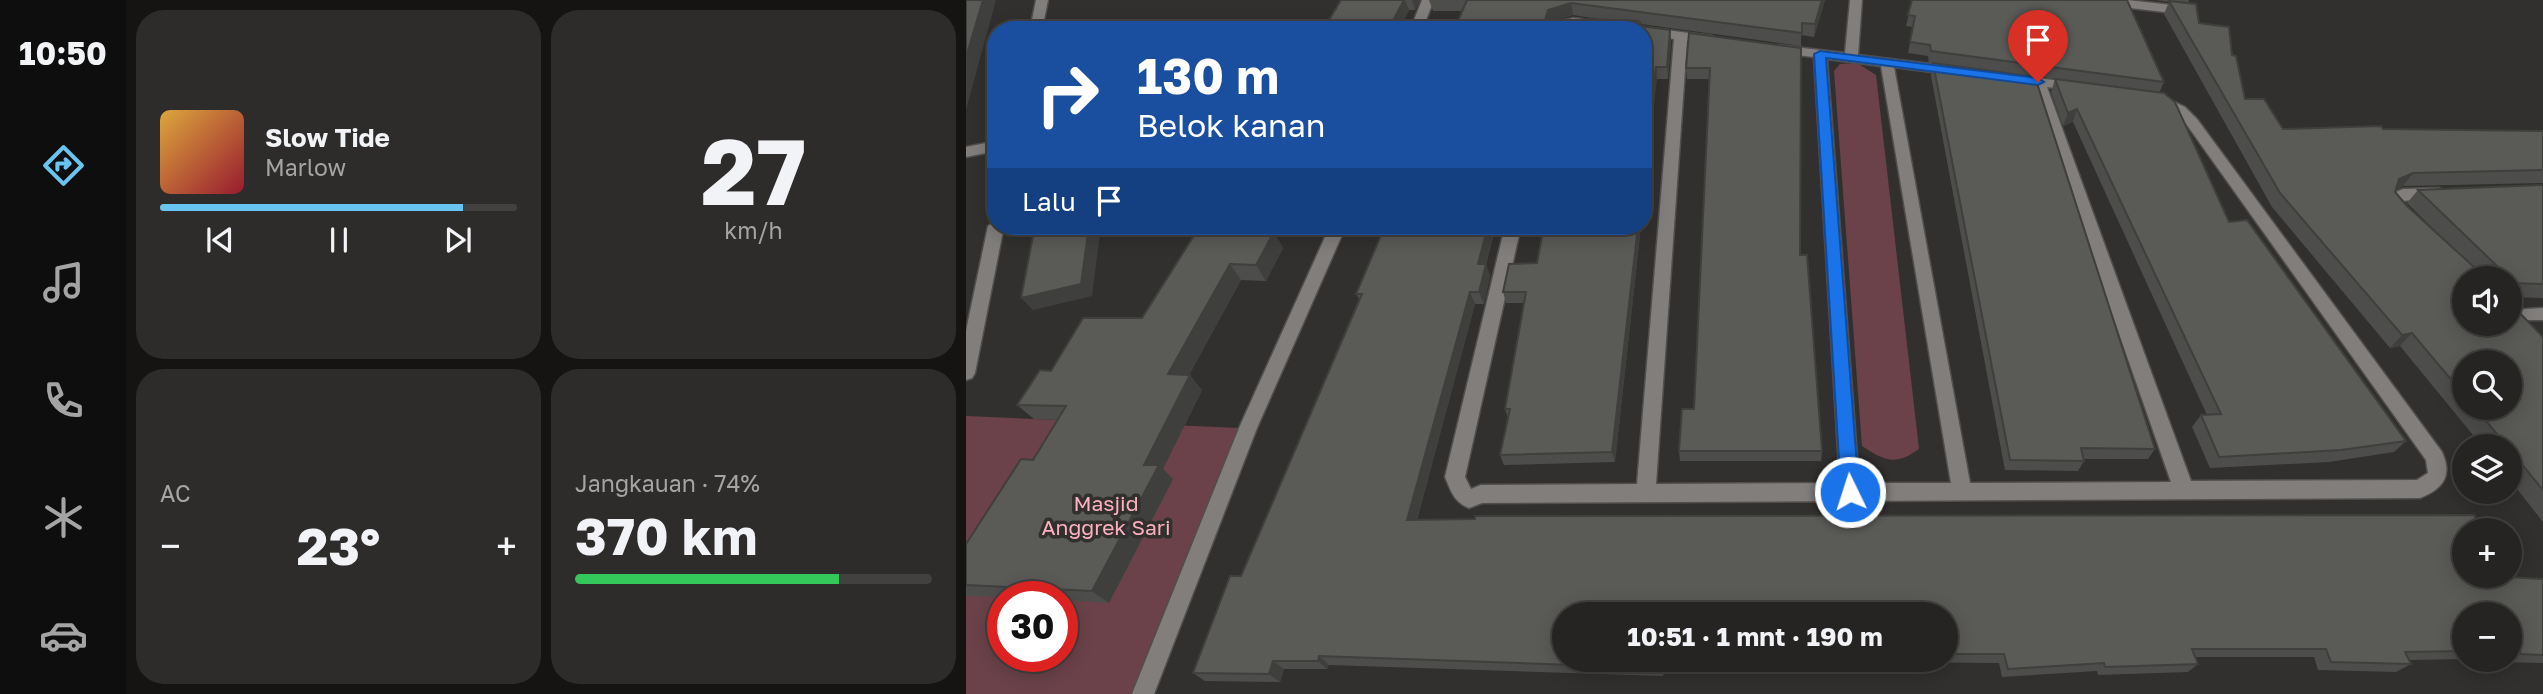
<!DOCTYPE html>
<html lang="id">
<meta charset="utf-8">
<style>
body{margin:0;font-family:"Golos Text",sans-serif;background:#2e2c2a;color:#f1f3f6;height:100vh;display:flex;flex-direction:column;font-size:26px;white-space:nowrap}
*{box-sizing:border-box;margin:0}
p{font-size:23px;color:#a4a4a5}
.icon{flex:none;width:38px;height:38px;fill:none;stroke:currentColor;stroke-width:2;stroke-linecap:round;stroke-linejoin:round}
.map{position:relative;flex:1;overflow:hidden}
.drawer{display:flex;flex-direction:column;gap:10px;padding:10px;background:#151413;width:840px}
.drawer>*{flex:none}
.top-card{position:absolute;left:21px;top:21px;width:665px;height:214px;border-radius:28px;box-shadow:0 4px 18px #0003,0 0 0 2px #424140;background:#1a4fa0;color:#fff;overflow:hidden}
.tools{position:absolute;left:1486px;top:266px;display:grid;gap:14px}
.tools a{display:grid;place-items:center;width:70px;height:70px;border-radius:50%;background:#262422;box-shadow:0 4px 18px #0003,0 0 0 2px #424140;font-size:35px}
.speed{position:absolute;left:21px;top:581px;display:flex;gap:14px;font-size:35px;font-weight:700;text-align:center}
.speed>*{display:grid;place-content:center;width:91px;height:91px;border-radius:50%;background:#262422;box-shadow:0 4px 18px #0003,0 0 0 2px #424140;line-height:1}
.speed .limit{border:10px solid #d22;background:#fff;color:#111}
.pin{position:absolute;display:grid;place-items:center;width:60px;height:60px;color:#fff;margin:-72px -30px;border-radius:50% 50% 50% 0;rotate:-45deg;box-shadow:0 0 7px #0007}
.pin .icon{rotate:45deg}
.me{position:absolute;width:77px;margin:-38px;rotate:356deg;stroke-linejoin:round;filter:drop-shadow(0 0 5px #0008)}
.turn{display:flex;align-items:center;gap:24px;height:147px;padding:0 35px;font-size:32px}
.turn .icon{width:91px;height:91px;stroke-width:2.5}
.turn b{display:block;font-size:49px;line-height:60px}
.then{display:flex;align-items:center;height:66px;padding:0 35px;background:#0003;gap:14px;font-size:26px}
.big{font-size:52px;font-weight:700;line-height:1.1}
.drawer .widget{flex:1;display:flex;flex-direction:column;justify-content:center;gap:10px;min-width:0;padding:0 24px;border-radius:28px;background:#2e2c2a}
.drawer .dial{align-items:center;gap:0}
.dial b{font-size:91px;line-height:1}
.song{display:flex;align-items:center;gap:21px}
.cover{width:84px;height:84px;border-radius:10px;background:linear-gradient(135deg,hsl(40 70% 55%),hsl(350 70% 35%))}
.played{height:7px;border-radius:4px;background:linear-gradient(90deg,#68c4f0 85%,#424140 85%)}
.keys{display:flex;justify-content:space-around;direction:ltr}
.heat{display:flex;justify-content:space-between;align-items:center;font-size:38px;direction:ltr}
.charge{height:10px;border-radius:5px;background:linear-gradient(90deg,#34c759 74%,#424140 0)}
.drawer .tiles{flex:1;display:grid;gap:10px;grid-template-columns:repeat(2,1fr)}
.trip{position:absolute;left:586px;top:602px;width:406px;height:70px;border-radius:35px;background:#262422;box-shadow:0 4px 18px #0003,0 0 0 2px #424140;font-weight:700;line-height:70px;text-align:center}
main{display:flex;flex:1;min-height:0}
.tab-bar{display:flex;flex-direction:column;width:126px;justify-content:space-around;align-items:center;background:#0f0e0e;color:#a4a4a5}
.tab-bar .icon{width:49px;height:49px}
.tab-bar .current{color:#68c4f0}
.tab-bar b{font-size:32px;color:#f1f3f6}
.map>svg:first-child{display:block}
.green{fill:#6b424a;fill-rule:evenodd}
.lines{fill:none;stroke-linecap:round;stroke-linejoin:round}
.minor-casing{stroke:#504f4d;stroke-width:3}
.minor{fill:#817e7c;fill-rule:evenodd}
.wall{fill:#4d4d4b;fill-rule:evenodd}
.shaded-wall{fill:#3f3f3d}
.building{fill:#5a5a57;stroke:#3f3f3d;stroke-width:2}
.route{fill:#1a73e8;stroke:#114b97;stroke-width:2}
.labels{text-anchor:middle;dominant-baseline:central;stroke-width:7;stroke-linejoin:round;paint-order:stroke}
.park-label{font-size:21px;fill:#fdb0be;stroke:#32302e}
</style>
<main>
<nav class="tab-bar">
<b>10:50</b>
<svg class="icon current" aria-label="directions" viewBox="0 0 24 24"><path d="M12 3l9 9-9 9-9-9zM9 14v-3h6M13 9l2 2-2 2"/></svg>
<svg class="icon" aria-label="music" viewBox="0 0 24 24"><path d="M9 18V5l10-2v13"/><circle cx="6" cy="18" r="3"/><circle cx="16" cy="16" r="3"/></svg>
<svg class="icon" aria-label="phone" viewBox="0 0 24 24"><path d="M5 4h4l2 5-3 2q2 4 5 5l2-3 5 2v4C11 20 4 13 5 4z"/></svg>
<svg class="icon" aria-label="climate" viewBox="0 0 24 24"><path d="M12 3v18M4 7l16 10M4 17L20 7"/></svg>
<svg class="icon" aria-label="car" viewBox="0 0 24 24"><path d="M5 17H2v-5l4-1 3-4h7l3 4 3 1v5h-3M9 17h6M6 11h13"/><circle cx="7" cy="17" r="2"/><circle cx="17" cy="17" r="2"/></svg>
</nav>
<section class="drawer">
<div class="tiles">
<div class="widget">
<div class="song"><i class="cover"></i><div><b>Slow Tide</b><p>Marlow</p></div></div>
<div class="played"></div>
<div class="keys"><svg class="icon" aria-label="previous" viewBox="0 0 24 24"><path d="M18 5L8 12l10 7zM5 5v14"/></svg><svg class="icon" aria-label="pause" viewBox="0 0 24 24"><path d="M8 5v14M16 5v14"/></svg><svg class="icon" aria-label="next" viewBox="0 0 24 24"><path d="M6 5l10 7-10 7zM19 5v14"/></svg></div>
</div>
<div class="widget dial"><b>27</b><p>km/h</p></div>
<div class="widget"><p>AC</p>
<div class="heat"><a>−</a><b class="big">23°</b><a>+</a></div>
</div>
<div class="widget"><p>Jangkauan · 74%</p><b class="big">370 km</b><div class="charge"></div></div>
</div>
</section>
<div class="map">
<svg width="1577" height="694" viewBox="0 0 1577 694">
<rect width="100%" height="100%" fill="#32302e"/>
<path class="green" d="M891,63L910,75L953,449C929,466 919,461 896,446L868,71L874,64Z
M0,416L273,428L173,694H0ZM37,597H96V656H37Z"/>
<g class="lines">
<defs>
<path id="minor" d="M70,0H82L76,30H64Z
M456,0H468L456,30H444Z
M884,0H896L892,55L989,67L996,71L989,75L928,67L1004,483L1205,482L1066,85L1043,82V76L1048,75L1111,83L1118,87L1111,91L1081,87L1225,481L1451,480L1462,473L1460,460L1221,125L1209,113L1189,102V96L1194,95L1219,107L1231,119L1476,452C1487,476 1477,489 1454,498L516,503L503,508C488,502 485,491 479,477L539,226H555L499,477L505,489L515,485L671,484L708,39L677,35V30H672L677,27L746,36L752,40L746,44L721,41L690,484L874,483L848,57L812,53L806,49L812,45L879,53ZM861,59L915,66L985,483H893Z
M1124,0H1161L1224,7L1230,11L1224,15L1130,4Z
M607,18L641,22L647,26C637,34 621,26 608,26C600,26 596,30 587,30L590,22Z
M30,141V151L0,157V147Z
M1473,188L1481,193L1478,197L1437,201L1446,214L1443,218H1433L1421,204L1425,194L1437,189Z
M30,221V226H38L9,373L6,378L0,380V331L22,226Z
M364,226H380L291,428L188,694H166L273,428Z
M1577,308V320H1544V310Z"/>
</defs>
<use href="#minor" class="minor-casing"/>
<use href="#minor" class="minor"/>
</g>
<path class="wall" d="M375,0H454L449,10H443L433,30H357Z
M463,0H859L848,37L835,35V46L675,24V26L704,30L705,41L702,79H691L638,20L607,15L584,22L582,30H488L496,11H467Z
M946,0L1198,82L1193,93L1263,222L1440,441L1428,452L1363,462L1244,468L1226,427L1235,415H1241L1107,122L1097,126L1085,92L1089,79L963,63L962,56L942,53L947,27L940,26Z
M1190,0H1223L1222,3L1233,23L1266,55L1279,99L1317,129L1577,131V183L1437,186L1430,190L1429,192L1441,206L1487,248L1441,203L1452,190L1577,185V298L1544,297V278H1498L1577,337V522L1544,480V446H1516L1434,346L1424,348L1306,207L1198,14L1203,2ZM1498,362L1544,408H1498Z
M835,48L834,255L856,451L855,461H714L713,451L728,409L743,79H721L720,68Z
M967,63L1189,449L1182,459H1118V461L1112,471L1039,470L965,76Z
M155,226H233L230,231H159Z
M419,226H530L520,264L524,276L518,304H509L451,520L1577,579V663L1538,662L1537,660H1544V614H1498V659L1443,660L1445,664L1430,672L1352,670L1348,657H1229L1232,664L1222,672L1132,675L1131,671L1036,677L1033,663L897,662V660H980V614H598L831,666L830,674L698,673L697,676L363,665L361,669H318L314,682L239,681L227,673L275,576L393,299L390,294Z
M578,226H675L649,462L538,465L534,455L542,418L539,409L558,303H540L537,292L571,263Z
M299,232H308L317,248L300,281L275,280L223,375L236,390L197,469L207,479L143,603L96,600V597H37L0,596V544L67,460L92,420L68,419L51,405L85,371L176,318Z"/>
<path class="shaded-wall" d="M17,0H30L0,110V57Z
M438,0H439L443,10L433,30H422Z
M446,0H454L449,10Z
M856,0H859L848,37L849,24Z
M605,3L607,15L584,22L582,30H576L582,10Z
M704,30L705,41L702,79L701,67Z
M690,67L691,79L677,205V179Z
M1111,109L1107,122L1097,126L1102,113Z
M1447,173L1437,186L1423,193L1433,179Z
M123,226H135L126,296L67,310L55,298Z
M226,226H233L230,231Z
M284,226H302L290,247L280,231Z
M522,226H530L516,276L512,264Z
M672,226H675L649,462L646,452Z
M308,232L317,248L300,281L290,265Z
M264,264L275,280L215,389L202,374Z
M520,264L524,276L518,304L513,292Z
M504,292L509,304L448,530L441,520Z
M1446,333L1434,346L1424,348L1436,335Z
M224,375L236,390L197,469L207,479L143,603L126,591L178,465Z
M353,656L363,665L361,669L352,661Z
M307,661L318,669L314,682L303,674Z"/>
<path class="building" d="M0,0H17L0,57Z
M375,0H438L422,30H357Z
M501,0H856L849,24L836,23V33L605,3L582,10L576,30H488Z
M946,0H1161L1198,82L965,51L964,45L944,42L949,16L942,15Z
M1203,1L1230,4L1233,23L1263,27L1266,55L1270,56L1279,99H1298L1317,129L1415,126L1417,129L1577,131V170L1447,173L1433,179L1429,192L1441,206L1509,268L1530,265L1452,190L1577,185V284L1544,283V278H1498V324H1544V303L1577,337V490L1544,450V446H1541L1509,408H1544V362H1498V395L1446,333L1436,335L1314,193Z
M618,19L673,21L675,26L704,30L701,67H690L677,179V30H616Z
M723,33L835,48L834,255H841L856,451H713L716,409H728L744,68H720Z
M967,63L1069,77L1189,449L1115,448L1118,461L1044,460Z
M1089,79L1198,93L1209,102L1263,222L1281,220L1440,441L1375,450L1253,457L1235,415L1255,414L1111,109L1102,113Z
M69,226H123L115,284L55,298Z
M234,226H284L280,231L308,232L290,265L264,264L202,374L224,375L178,465H193L126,591L0,585V544L55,459L67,460L100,406L51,405L74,370L85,371L117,318H176Z
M419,226H522L512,264H520L513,292H504L441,520L509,519V516L1508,515L1516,530H1498V576H1542L1543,577L1577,579V655L1555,654L1553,650H1544V614H1498V651L1439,652L1445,664L1365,662L1360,649H1226L1232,664L1139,667L1138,663L1042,669L1038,654H980V614H598V660H831V666L696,665L695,668L353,656L352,661H307L303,674L227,673L264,576H275L396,294H390Z
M578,226H672L646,452L534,455L544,409H539L560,292H537L543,264L571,263Z"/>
<path class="route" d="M854,51L1072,78L1078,82L1072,85L860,58L893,492L891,498L884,500L878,498L875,492L848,54Z"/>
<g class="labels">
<g class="park-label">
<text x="140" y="503">Masjid<tspan x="140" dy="24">Anggrek Sari</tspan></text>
</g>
</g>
</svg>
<div class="tools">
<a><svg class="icon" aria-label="sound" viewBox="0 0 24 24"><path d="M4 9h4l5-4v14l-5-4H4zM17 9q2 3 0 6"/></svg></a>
<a><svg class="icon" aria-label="search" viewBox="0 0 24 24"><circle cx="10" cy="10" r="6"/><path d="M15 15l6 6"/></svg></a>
<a><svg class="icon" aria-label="layers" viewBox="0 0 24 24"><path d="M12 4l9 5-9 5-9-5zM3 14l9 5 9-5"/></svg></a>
<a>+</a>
<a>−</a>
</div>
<div class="speed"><div class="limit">30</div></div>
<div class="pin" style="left:1072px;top:82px;background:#d93025"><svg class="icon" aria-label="arrive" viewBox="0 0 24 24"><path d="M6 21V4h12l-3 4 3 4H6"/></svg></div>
<svg class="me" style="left:884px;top:492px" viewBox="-20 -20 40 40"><circle r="17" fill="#1a73e8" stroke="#fff" stroke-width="3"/><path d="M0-11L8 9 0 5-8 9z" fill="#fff"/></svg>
<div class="trip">10:51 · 1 mnt · 190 m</div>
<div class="top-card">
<div class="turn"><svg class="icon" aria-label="right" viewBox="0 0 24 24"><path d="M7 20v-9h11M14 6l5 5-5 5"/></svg><div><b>130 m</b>Belok kanan</div></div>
<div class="then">Lalu<svg class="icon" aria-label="arrive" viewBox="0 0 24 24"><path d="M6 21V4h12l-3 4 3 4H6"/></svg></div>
</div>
</div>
</main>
